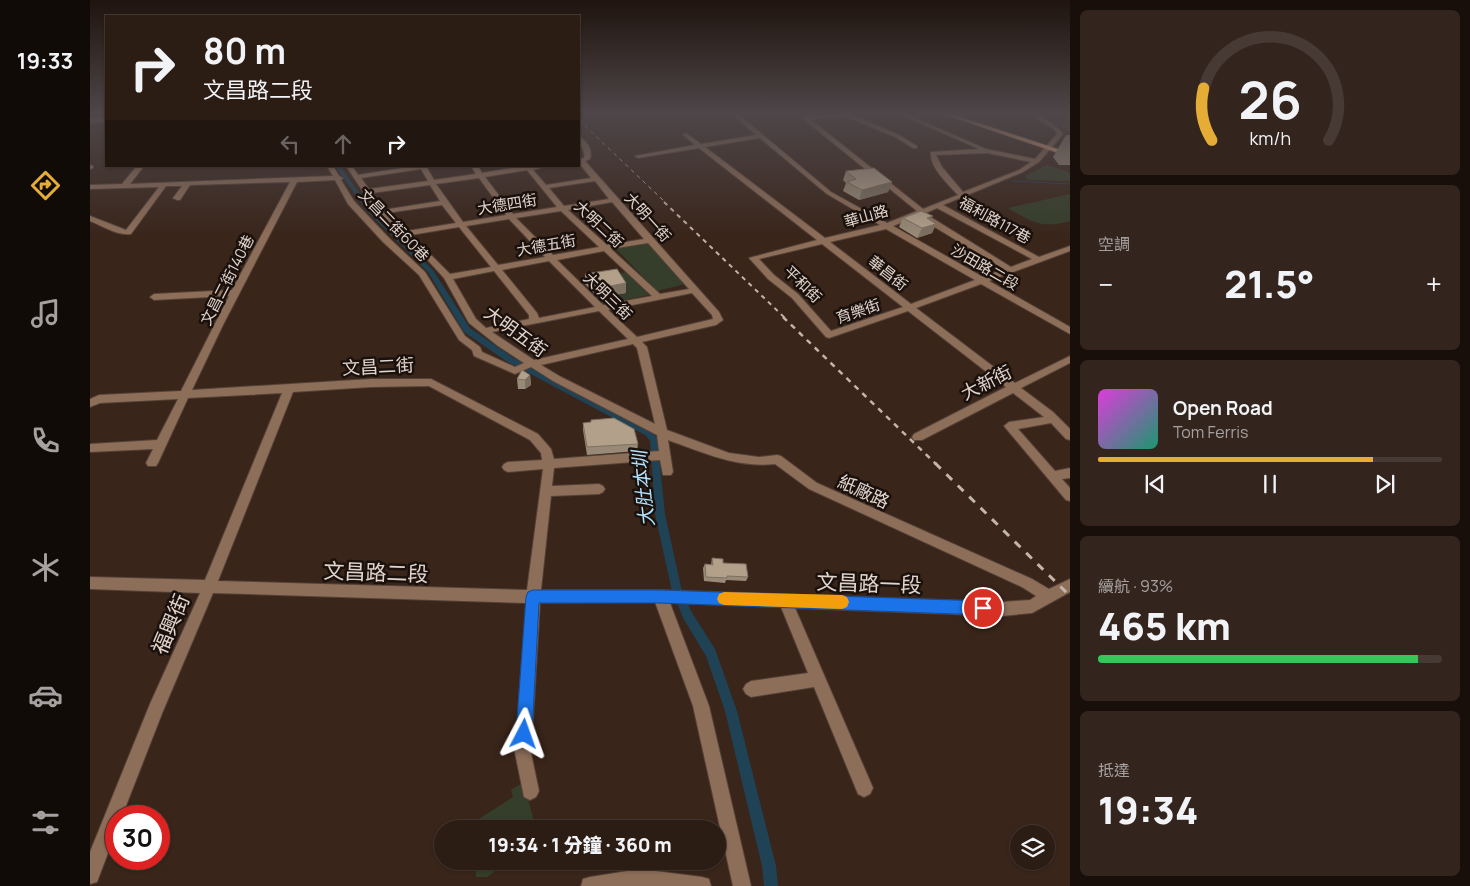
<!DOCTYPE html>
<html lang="zh-TW">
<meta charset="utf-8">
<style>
body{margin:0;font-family:Manrope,"Noto Sans TC",sans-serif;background:#33251d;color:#f1f3f6;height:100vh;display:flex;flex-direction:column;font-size:19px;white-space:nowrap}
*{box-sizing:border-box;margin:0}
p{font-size:16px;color:#a6a1a0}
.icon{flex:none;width:28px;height:28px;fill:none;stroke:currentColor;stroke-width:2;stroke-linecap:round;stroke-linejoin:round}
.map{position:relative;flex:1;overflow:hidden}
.side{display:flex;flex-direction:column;gap:10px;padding:10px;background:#180f0b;width:400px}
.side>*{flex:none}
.top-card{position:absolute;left:15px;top:15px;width:475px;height:152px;border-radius:0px;box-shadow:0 1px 4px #0004,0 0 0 1px #473a34;background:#2b1c14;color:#f1f3f6;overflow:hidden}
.buttons{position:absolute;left:920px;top:825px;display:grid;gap:10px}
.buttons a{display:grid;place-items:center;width:45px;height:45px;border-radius:50%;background:#2b1c14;box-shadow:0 1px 4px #0004,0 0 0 1px #473a34;font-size:25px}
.speed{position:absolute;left:15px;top:805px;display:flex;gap:10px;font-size:25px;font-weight:700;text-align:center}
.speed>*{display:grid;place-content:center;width:65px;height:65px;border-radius:50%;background:#2b1c14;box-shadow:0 1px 4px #0004,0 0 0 1px #473a34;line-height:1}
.speed .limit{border:8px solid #d22;background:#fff;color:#111}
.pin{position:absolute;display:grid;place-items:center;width:42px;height:42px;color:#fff;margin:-21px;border:2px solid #fff;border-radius:50%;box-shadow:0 1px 5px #0007}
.me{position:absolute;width:55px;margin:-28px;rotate:4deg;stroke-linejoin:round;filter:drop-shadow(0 0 4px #0008)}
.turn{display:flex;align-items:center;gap:18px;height:105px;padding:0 15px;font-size:22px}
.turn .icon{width:65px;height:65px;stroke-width:2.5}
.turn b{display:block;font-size:35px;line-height:42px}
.lanes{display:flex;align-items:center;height:48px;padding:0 15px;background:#0003;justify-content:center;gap:25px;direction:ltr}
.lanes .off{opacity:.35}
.big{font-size:38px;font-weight:800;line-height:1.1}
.side .tile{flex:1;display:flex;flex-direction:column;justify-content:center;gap:8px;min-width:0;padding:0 18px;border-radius:8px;background:#33251d}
.side .dial{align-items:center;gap:0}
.dial svg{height:130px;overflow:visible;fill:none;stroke:#473a34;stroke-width:7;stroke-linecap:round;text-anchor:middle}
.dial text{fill:#f1f3f6;stroke:none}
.song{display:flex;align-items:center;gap:15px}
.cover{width:60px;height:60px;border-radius:8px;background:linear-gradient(135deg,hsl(300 70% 55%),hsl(160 70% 35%))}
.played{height:5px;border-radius:2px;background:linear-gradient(90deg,#e5ad35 80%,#473a34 80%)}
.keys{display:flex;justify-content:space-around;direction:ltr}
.heat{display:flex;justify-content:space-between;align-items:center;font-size:28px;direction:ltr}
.charge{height:8px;border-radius:4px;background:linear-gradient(90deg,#34c759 93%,#473a34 0)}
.trip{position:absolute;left:344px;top:820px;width:292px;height:50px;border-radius:25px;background:#2b1c14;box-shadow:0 1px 4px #0004,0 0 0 1px #473a34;font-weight:800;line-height:50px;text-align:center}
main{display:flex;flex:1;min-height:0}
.tabs{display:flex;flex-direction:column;width:90px;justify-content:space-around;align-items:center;background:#110b08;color:#a6a1a0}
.tabs .icon{width:35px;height:35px}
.tabs .current{color:#e5ad35}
.tabs b{font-size:22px;color:#f1f3f6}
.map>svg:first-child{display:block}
.green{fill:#353e2a}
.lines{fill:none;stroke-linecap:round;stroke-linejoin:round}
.stream{stroke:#204255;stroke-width:1}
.canal{fill:#204255;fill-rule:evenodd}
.minor-casing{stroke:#544137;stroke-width:2}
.major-casing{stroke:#544137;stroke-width:2}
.minor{fill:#8d6e59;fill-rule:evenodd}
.major{fill:#f0b086;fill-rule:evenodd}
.rail-far3{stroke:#c3b4ac;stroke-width:1;stroke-dasharray:4 4;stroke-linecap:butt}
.rail-far2{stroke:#c3b4ac;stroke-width:2;stroke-dasharray:4.5 4.5;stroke-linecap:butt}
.rail-far1{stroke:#c3b4ac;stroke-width:2.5;stroke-dasharray:5.5 5.5;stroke-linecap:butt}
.rail{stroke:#c3b4ac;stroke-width:3;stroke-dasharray:8 8;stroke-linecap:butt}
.wall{fill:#998a77}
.shaded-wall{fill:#7d7061}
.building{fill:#b2a08a;stroke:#7d7061}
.route{fill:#1a73e8;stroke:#114b97}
.slow{fill:#f59e0b}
.labels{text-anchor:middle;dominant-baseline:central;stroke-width:5;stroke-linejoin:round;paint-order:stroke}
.far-street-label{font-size:15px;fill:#e2d4cd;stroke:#1a110c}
.street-label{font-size:18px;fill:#e2d4cd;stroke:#1a110c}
.water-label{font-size:19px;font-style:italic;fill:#b1e2ff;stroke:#1a110c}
.near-street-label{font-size:21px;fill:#e2d4cd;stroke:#1a110c}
</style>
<main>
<nav class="tabs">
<b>19:33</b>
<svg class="icon current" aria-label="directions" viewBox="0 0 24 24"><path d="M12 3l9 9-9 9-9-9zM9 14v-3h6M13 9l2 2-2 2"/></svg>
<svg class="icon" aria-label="music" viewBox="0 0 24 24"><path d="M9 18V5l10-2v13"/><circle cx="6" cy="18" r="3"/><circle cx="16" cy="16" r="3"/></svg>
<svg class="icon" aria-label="phone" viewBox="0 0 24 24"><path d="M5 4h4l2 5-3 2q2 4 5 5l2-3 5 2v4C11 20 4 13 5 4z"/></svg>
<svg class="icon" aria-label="climate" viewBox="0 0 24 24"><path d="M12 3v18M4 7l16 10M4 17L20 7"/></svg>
<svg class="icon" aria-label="car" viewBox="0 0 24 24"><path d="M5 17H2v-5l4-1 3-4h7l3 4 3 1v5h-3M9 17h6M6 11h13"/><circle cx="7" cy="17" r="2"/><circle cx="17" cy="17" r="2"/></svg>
<svg class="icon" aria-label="filters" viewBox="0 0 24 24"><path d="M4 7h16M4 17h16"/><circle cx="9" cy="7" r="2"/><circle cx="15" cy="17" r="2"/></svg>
</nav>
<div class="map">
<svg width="980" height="886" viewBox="0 0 980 886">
<rect width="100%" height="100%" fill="#39251a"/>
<path class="green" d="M945,113H980V130L978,131Z
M957,165L978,172L980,174V181L938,180L935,176Z
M980,194V221C950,229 942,222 918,208Z
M556,241L596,284L567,291L525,248Z
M536,272L559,295L508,305L505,301L537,293L524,275Z
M432,783L437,795L446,829H373L423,797L421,790Z
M385,861H420L397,877H386Z"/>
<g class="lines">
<path class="stream" d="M923,181L980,184"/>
<path class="canal" d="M245,166H250L281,209L343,270L380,328L422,357L561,431L567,438L575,514L591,587L601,611L625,649L647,711L686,866L688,886H674L672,866L635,711L616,656L593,618L581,587L565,514L560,441L555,435L416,361L374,332L338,272L277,211Z"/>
<defs>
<path id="minor" d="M641,113H647L741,192L797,223L827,211L706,113H711L716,116L760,114L809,135L827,146V148H823L805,137L757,117L720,119L833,209L868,195C858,184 839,167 841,152L889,149L807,113H813L896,149L945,159L967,134L964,129L936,113C948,113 966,124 973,134L949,162L933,172L853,205L949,257L980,246V251L899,281L980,327V334L891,284L826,308L925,383L980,356V363L931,388L963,412L980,429V440L976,439L961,423L928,429L965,471L980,468V478L972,479L980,488V501L976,500L914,426L919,422L954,417L923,393L832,440H824L822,437L824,434L916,387L818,311L739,338L736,337L702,298L678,279L659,258L727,240L609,148L548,158L545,156L605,145L594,136L593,135L596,133L611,144L666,135ZM670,138L737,194L790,225L735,238L615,147ZM897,153L941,162L929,170L873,192L852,167L846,155ZM847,208L942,259L921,267L839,216L836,213ZM830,215L833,220L914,269L893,277L803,226ZM796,229L885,280L821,304L740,242ZM732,244L813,307L741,331L708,294L684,275L669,259Z
M16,118V122L0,123V119Z
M489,136C497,141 503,150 500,159L495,161L629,312L633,320L626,325L552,342L557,347L577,430L639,453L669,457L687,455L691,456L727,483L942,579L959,589L980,579V592L942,613L912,616L705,608L783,788L780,794L774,797L768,794L724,687L661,697L656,694L653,689L656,684L661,681L718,673L691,607L580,603L619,706L661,886H643L603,706L565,602L450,603L441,753L449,791L446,797L440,800L434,797L425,753L436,603L123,593L73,711L32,816H26V832L7,882L0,884V852L60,704L110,593L0,589V577L115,580L192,393L98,398L68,463L66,466H58L56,463L63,449L0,452V444L67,440L88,399L10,403L0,407V399L9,395L91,391L139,296L64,300L60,297L64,294L142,290L200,182L100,185L90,200H87L83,198L92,186H76L41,234C27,236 13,226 0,221V216L36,230L69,187L0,189V185L32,184L47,166H54L40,184L243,176L237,166H243L249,176L253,178L251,180L264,201L299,238L335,272L375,336L390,347L392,352L425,367L434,363L408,346L379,323L354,278L334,256L288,214L256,166H262L268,175L325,166H336L344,180L386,174L381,166H388L392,173L434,166H457L443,170L456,185L501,178L489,163V159L494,158C496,149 488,144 489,136ZM331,169L338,181L279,189L271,178ZM437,170L467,207L423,214L395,177ZM389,178L416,215L373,222L346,184ZM245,180L258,204L293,242L329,275L369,340L382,350L384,356L425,374L441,367L463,381L567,435L569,451L464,459L461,449L448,434L341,379H281L102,390L133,325L207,182ZM505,181L519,199L474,206L459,188ZM340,185L350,201L293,210L282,193ZM522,202L554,239L517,245L478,210ZM352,205L366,223L317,231L297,213ZM471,211L509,247L463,255L426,218ZM419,219L455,257L408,265L376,226ZM369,227L401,267L360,274L321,235ZM558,243L599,289L570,294L521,249ZM514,251L562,296L513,305L467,260ZM459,261L505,307L449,318L447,313L412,270ZM404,271L439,315V319L396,328L386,319L363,279ZM602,293L622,315L623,319L547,337L518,310ZM509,311L538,339L444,360L402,332ZM543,344L547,348L565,424L471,377L451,365ZM339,386L440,440L451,453L452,460L418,462L414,464L412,467L414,470L418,472L453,469L437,590L128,581L203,392L281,387ZM578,440C614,453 647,468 685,464L719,489L932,587L946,596L940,600L912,602L570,590H451L461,496L509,494L513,492L515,489L513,486L509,484L462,486L464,468L570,460L573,475H581L583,472Z
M0,165L3,166V168L0,169Z
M550,869L612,877L619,879L621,886H491L493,879L500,877Z"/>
<path id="major" d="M850,113H858L980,153V157Z"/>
</defs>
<use href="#minor" class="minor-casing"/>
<use href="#major" class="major-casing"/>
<use href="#minor" class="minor"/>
<use href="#major" class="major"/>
<path class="rail-far3" d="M489,120L576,203"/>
<path class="rail-far2" d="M574,202L695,318"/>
<path class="rail-far1" d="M693,317L846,464"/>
<path class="rail" d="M845,463L980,596"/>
</g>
<path class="wall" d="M976,135H980V165H969L963,157Z
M756,171L802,182L798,192L769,200L753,191L756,183L753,180Z
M813,218L841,220L846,224L842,233L827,238L809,227Z
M495,274L536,283V293L509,298L495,284Z
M440,375L441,385L435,389H428L427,379Z
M493,423L548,444L547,451L497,455L493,430Z
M622,558L633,563L658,577L656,581L636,580L635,583L614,581L613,568L615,564L621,565Z"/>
<path class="shaded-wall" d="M802,182L798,192L769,200L772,190Z
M846,224L842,233L827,238L832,228Z
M536,283V293L509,298L510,288Z
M440,375L441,385L435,389V380Z"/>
<path class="building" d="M784,168L802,182L772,190L757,182L766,179L756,171Z
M831,211L843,216L837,218L846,224L832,228L813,218Z
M527,269L536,283L510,288L495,274Z
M432,370L440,375L435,380L427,379Z
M524,418L544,429L548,444L497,447L493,423L501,422V420Z
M622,558L633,559V563L656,564L658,577L637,576V578L616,577L615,564L623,565Z"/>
<linearGradient id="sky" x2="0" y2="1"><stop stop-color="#1f140e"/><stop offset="0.48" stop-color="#4e4649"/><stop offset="1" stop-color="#4e4649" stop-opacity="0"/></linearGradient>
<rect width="980" height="237" fill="url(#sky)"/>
<path class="route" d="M443,590H570L893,601L898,603L900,608L898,613L893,615L570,603H449L442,734L440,740L434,742L428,740L426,734L436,597L438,592Z"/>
<path class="slow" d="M634,592L752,595L757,597L759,602L757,607L752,609L634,605L629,603L627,599L629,594Z"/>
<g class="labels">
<g class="far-street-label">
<text transform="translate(417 204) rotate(-9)">大德四街</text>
<text transform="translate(776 216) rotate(-16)">華山路</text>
<text transform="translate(558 217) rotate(48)">大明一街</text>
<text transform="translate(905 220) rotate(29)">福利路117巷</text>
<text transform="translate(509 224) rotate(43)">大明二街</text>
<text transform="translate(304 225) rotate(46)">文昌二街60巷</text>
<text transform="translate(456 245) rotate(-10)">大德五街</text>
<text transform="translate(895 267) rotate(30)">沙田路二段</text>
<text transform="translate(798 273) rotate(38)">華昌街</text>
<text transform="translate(137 280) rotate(-63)">文昌二街140巷</text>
<text transform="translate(713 284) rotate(44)">平和街</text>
<text transform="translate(518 296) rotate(44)">大明三街</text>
<text transform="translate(768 311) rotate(-19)">育樂街</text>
</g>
<g class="street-label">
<text transform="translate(426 331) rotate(36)">大明五街</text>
<text transform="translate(288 366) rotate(-3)">文昌二街</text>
<text transform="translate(896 382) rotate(-27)">大新街</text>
<text transform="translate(774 491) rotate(25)">紙廠路</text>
</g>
<g class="water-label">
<text transform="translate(553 489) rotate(-96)">大肚本圳</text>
</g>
<g class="near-street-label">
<text transform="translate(286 572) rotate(2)">文昌路二段</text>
<text transform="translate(779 583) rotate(2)">文昌路一段</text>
<text transform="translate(80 624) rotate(-67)">福興街</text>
</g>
</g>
</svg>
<div class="buttons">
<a><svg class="icon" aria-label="layers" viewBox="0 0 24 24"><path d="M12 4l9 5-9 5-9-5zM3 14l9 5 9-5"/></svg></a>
</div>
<div class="speed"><div class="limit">30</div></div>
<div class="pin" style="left:893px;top:608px;background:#d93025"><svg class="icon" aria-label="arrive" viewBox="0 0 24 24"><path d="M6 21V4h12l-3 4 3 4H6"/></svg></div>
<svg class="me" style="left:434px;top:734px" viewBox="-20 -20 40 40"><path d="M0-17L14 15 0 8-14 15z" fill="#1a73e8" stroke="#fff" stroke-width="4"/></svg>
<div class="trip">19:34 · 1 分鐘 · 360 m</div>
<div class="top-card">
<div class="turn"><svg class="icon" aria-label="right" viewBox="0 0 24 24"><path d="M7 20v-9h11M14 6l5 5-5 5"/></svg><div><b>80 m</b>文昌路二段</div></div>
<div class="lanes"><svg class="icon off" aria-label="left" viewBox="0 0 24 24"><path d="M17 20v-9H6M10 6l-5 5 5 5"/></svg><svg class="icon off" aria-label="ahead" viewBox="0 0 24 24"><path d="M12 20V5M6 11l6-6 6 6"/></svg><svg class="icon" aria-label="right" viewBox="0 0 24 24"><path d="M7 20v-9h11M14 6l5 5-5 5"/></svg></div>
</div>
</div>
<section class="side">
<div class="tile dial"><svg viewBox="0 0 100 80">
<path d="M14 69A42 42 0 1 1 86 69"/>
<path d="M14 69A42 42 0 0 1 9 37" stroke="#e5ad35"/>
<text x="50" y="56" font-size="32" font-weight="700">26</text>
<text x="50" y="72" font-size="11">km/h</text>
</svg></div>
<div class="tile"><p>空調</p>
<div class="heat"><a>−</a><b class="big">21.5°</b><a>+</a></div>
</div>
<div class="tile">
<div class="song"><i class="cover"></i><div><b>Open Road</b><p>Tom Ferris</p></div></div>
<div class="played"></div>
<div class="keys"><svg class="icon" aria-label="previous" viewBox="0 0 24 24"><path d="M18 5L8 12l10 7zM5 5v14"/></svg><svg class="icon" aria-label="pause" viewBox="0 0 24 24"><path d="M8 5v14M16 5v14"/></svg><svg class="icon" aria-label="next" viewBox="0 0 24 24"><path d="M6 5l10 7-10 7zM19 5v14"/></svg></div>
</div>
<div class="tile"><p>續航 · 93%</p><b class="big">465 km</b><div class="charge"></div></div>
<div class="tile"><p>抵達</p><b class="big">19:34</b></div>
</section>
</main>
